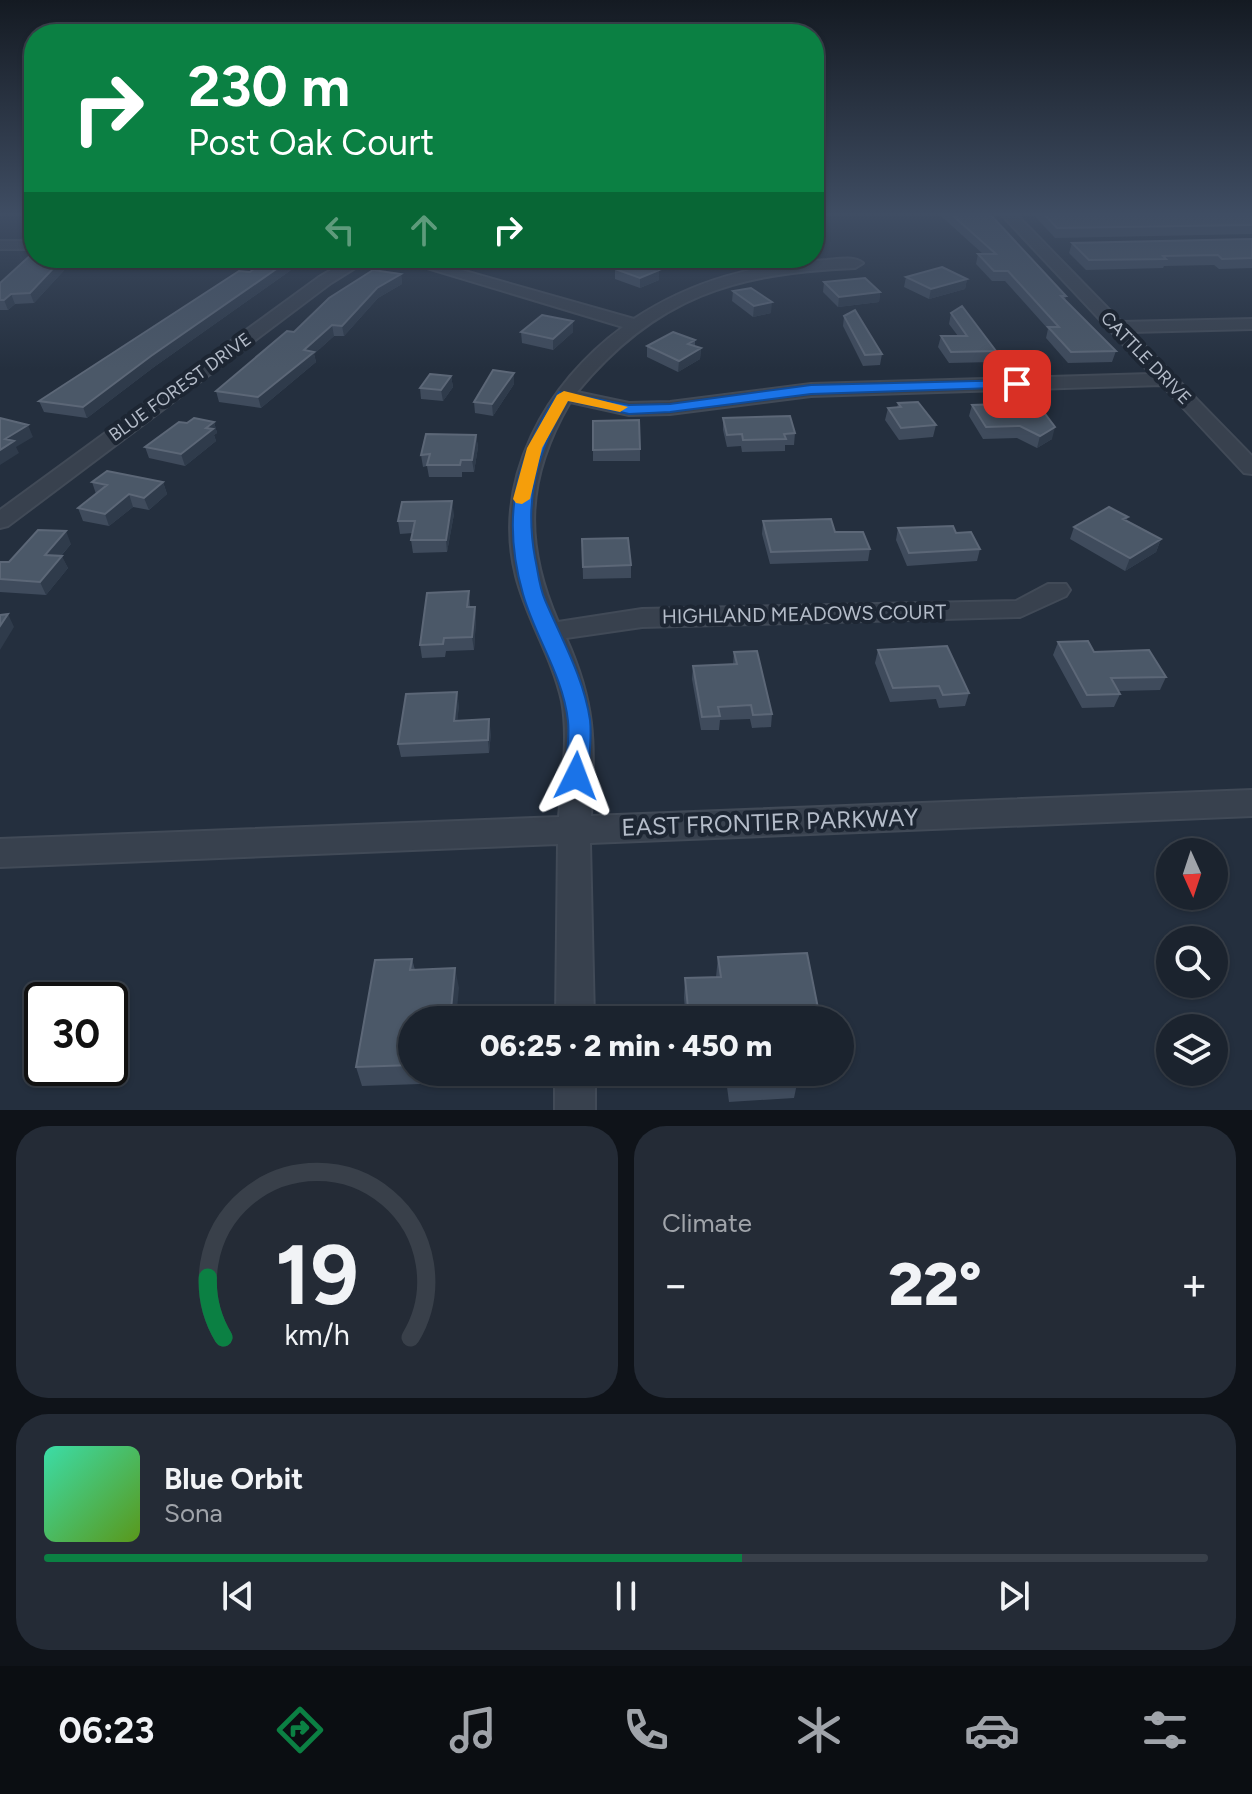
<!DOCTYPE html>
<meta charset="utf-8">
<style>
body{margin:0;font-family:Figtree,sans-serif;background:#242b36;color:#f1f3f6;height:100vh;display:flex;flex-direction:column;font-size:30px;white-space:nowrap}
*{box-sizing:border-box;margin:0}
p{font-size:26px;color:#a0a4aa}
.icon{flex:none;width:44px;height:44px;fill:none;stroke:currentColor;stroke-width:2;stroke-linecap:round;stroke-linejoin:round}
.map{position:relative;height:1110px;overflow:hidden}
.panel{display:flex;flex-direction:column;gap:16px;padding:16px;background:#0f1319;flex:1}
.panel>*{flex:none}
.guide{position:absolute;left:24px;top:24px;width:800px;height:244px;border-radius:32px;box-shadow:0 2px 6px #0004,0 0 0 2px #39404a;background:#0b8043;color:#fff;overflow:hidden}
.needle{width:52px;rotate:177deg}
.buttons{position:absolute;left:1156px;top:838px;display:grid;gap:16px}
.buttons a{display:grid;place-items:center;width:72px;height:72px;border-radius:50%;background:#1b232e;box-shadow:0 2px 6px #0004,0 0 0 2px #39404a;font-size:40px}
.speed{position:absolute;left:24px;top:982px;display:flex;gap:16px;font-size:40px;font-weight:700;text-align:center}
.speed>*{display:grid;place-content:center;width:104px;height:104px;border-radius:50%;background:#1b232e;box-shadow:0 2px 6px #0004,0 0 0 2px #39404a;line-height:1}
.speed .limit{border:4px solid #111;border-radius:12px;background:#fff;color:#111}
.pin{position:absolute;display:grid;place-items:center;width:68px;height:68px;color:#fff;margin:-34px;border-radius:16px;box-shadow:0 4px 12px #0006}
.me{position:absolute;width:88px;margin:-44px;rotate:3deg;stroke-linejoin:round;filter:drop-shadow(0 0 6px #0008)}
.turn{display:flex;align-items:center;gap:28px;height:168px;padding:0 32px;font-size:36px}
.turn .icon{width:104px;height:104px;stroke-width:2.5}
.turn b{display:block;font-size:56px;line-height:68px}
.lanes{display:flex;align-items:center;height:76px;padding:0 32px;background:#0003;justify-content:center;gap:40px;direction:ltr}
.lanes .off{opacity:.35}
.big{font-size:60px;font-weight:800;line-height:1.1}
.panel .widget{flex:1;display:flex;flex-direction:column;justify-content:center;gap:12px;min-width:0;padding:0 28px;border-radius:32px;background:#242b36}
.panel .dial{align-items:center;gap:0}
.dial svg{height:208px;overflow:visible;fill:none;stroke:#39404a;stroke-width:7;stroke-linecap:round;text-anchor:middle}
.dial text{fill:#f1f3f6;stroke:none}
.song{display:flex;align-items:center;gap:24px}
.cover{width:96px;height:96px;border-radius:12px;background:linear-gradient(135deg,hsl(160 70% 55%),hsl(90 70% 35%))}
.played{height:8px;border-radius:4px;background:linear-gradient(90deg,#0b8043 60%,#39404a 60%)}
.keys{display:flex;justify-content:space-around;direction:ltr}
.heat{display:flex;justify-content:space-between;align-items:center;font-size:44px;direction:ltr}
.panel .tiles{flex:1;display:grid;gap:16px;grid-template-columns:1fr 1fr}
.widget:last-child{grid-column:span 2}
.trip{position:absolute;left:398px;top:1006px;width:456px;height:80px;border-radius:40px;background:#1b232e;box-shadow:0 2px 6px #0004,0 0 0 2px #39404a;font-weight:800;line-height:80px;text-align:center}
.tabs{display:flex;height:128px;justify-content:space-around;align-items:center;background:#0b0e12;color:#a0a4aa}
.tabs .icon{width:56px;height:56px}
.tabs .current{color:#0b8043}
.tabs b{font-size:36px;color:#f1f3f6}
.map>svg:first-child{display:block}
.lines{fill:none;stroke-linecap:round;stroke-linejoin:round}
.minor-casing{stroke:#414a57;stroke-width:4}
.minor{fill:#38414e;fill-rule:evenodd}
.wall{fill:#3f4b5c}
.shaded-wall{fill:#2f3b4b}
.building{fill:#4b5868;stroke:#5c6777;stroke-width:2}
.route{fill:#1a73e8;stroke:#114b97;stroke-width:2}
.slow{fill:#f59e0b}
.labels{text-anchor:middle;dominant-baseline:central;stroke-width:8;stroke-linejoin:round;paint-order:stroke}
.far-street-label{font-size:18px;fill:#b4bcc9;stroke:#1d2633}
.street-label{font-size:20px;fill:#b4bcc9;stroke:#1d2633}
.near-street-label{font-size:24px;fill:#b4bcc9;stroke:#1d2633}
</style>
<div class="map">
<svg width="1252" height="1110" viewBox="0 0 1252 1110">
<rect width="100%" height="100%" fill="#242f3e"/>
<g class="lines">
<defs>
<path id="minor" d="M1000,213H1015L1121,322L1252,319V329L1131,332L1252,456V474L1244,473L1162,385L811,396L670,414L629,415L570,402C526,477 523,542 558,622L642,609L1016,601L1048,584H1066L1070,590L1066,596L1020,617L642,627L566,638C597,707 594,743 591,816L1252,790V816L590,843L594,1020H556L558,844L0,867V839L559,817C562,779 569,739 562,701C552,656 527,620 516,576C492,479 546,383 623,327L394,258H419L634,319C693,280 756,264 827,260C839,259 854,256 863,263L855,268C735,273 656,296 577,392L629,403L670,402L811,384L1151,374Z
M0,241H34V249H0Z
M352,258H371L331,283L8,526L0,528V510L319,277Z
M555,1072H595V1110H555Z"/>
</defs>
<use href="#minor" class="minor-casing"/>
<use href="#minor" class="minor"/>
</g>
<path class="wall" d="M942,213H989L1066,296L1065,300L1116,351L1112,362L1068,363L1046,338L1048,329L1005,281H992L976,264L978,254H983L941,216Z
M1032,213H1252V234L1055,238Z
M1252,239V268L1219,269L1214,265L1164,266L1163,268L1086,270L1069,253L1072,243Z
M34,258H67L69,265L34,303L15,304L8,310H0V283Z
M268,258H308L154,367L87,418L44,412L39,401L250,272Z
M680,258H727L701,267Z
M615,269L659,280L640,288L615,279Z
M401,274L402,284L378,298L344,336H334L314,354L316,362L261,408L219,402L216,391L294,332Z
M906,277L967,279L965,289L929,299L904,287Z
M824,282L880,292L879,302L838,307L823,292Z
M733,291L771,313L753,317L732,301Z
M951,313L996,351L993,362L949,363L938,347L941,336H958L949,324Z
M844,316L882,354L880,365L863,366L843,326Z
M573,321V332L553,350L522,343L521,332Z
M695,340V346L701,348L700,359L678,372L647,357V346Z
M514,373V384L493,416L475,413L474,402Z
M451,376L453,387L443,401L421,399L420,388Z
M898,403L936,425L933,437L899,440L885,420L888,408H897Z
M972,405L1052,439L1037,448L1017,438L983,439L969,416Z
M723,418L795,433L794,445H785V451L742,452L741,446L727,447L723,430Z
M214,422L217,433L214,435L216,441L185,466L149,458L145,447L187,423Z
M476,435L478,447L474,472H462V477H429L427,466L423,467L421,455Z
M640,449V461H593V450Z
M92,482H163L167,494L149,510L133,507L109,526L83,521L78,508L96,494Z
M454,514L447,552L413,553L411,540L413,533L400,534L398,521Z
M1128,517L1126,521L1161,539L1156,552L1125,571L1070,539L1074,527Z
M763,521L835,532L870,549L868,561L770,564L762,534Z
M898,528L956,533L980,549L977,561L907,566L896,540Z
M582,539L631,565V578L583,579Z
M71,544L61,556L68,568L46,595L0,592V562H9Z
M469,591L470,607H475L476,620L474,650L446,651L445,657L422,658L420,645Z
M1058,642L1094,652L1166,677L1160,690L1118,691L1120,694L1114,707L1082,708L1053,655Z
M878,650L969,693L965,706L939,708L936,699L890,702L875,663Z
M734,652L772,714L771,727L752,728L750,719L720,720L719,730H701L692,679L693,666L733,664Z
M459,705L457,721L491,733L489,753L401,757L398,744Z
M718,957L819,1013L818,1020H686L684,998L685,978L716,977Z
M412,959L415,970L459,988L412,1020V1072H450L449,1083L362,1086L356,1067Z
M725,1072H797L798,1079L794,1098L729,1102Z"/>
<path class="shaded-wall" d="M60,258H67L69,265L34,303L30,293Z
M292,258H308L154,367L87,418L83,407L151,356Z
M701,258H727L701,267Z
M659,270V280L640,288V278Z
M401,274L402,284L378,298L344,336L342,326L377,288Z
M967,279L965,289L929,299L931,289Z
M880,292L879,302L838,307L839,297Z
M11,294L15,304L8,310L4,300Z
M772,302L771,313L753,317L754,306Z
M573,321V332L553,350V339Z
M332,325L334,336L314,354L316,362L261,408L258,397L304,350Z
M701,348L700,359L678,372L679,361Z
M514,373V384L493,416L492,404Z
M451,376L453,387L443,401L441,390Z
M214,422L217,433L214,435L216,441L185,466L181,454L206,428Z
M28,425L33,437L16,447L19,453L0,465V450L5,439Z
M1055,427L1052,439L1037,448L1040,436Z
M476,435L478,447L474,472L472,460Z
M163,482L167,494L149,510L144,498Z
M129,494L133,507L109,526L105,514Z
M452,501L454,514L447,552L446,540Z
M66,531L71,544L51,567L45,555Z
M1161,539L1156,552L1125,571L1130,558Z
M62,556L68,568L46,595L40,582Z
M475,607L476,620L474,650L472,637Z
M8,614L14,627L0,650V626Z
M457,692L459,705L456,734L454,721Z
M489,719L491,733L489,753L488,740Z
M455,968L459,988L456,1020H450Z"/>
<path class="building" d="M950,213H989L1066,296H1061L1116,351L1071,352L1048,327H1059L1008,271H994L978,254H996Z
M1043,213H1252V225L1057,228Z
M1252,239V258L1222,259L1218,255L1163,256L1166,259L1089,260L1072,243Z
M34,252V258H63L30,293L11,294L4,300H0V283Z
M268,258H292L151,356L83,407L39,401L239,271L250,272Z
M635,261L659,270L640,278L615,269Z
M942,267L967,279L931,289L906,277Z
M373,270L401,274L377,288L342,326L332,325L304,350L314,352L258,397L216,391L287,331L294,332L329,298Z
M865,278L880,292L839,297L824,282Z
M751,288L772,302L754,306L733,291Z
M962,306L996,351L951,352L941,336H967L951,313Z
M855,310L882,354L865,355L844,316Z
M542,315L573,321L553,339L521,332Z
M673,332L695,340L688,344L701,348L679,361L647,346Z
M493,370L514,373L492,404L474,402Z
M430,374L451,376L441,390L420,388Z
M918,402L936,425L901,428L888,408L901,407L898,403Z
M1037,403L1055,427L1040,436L1020,426L986,427L972,405Z
M790,416L795,433L784,434L786,439L743,440L742,434L727,435L723,418Z
M0,418L28,425L5,439L14,441L0,450Z
M194,418L214,422L206,428L213,429L181,454L145,447L179,422L187,423Z
M639,420L640,449L593,450V421Z
M426,434L476,435L472,460H461L460,465H427L430,454L421,455Z
M107,471L163,482L144,498L129,494L105,514L78,508L107,485L92,482Z
M452,501L446,540H411L415,521H398L402,502Z
M1109,507L1128,517L1123,519L1161,539L1130,558L1074,527Z
M831,519L835,532H863L870,549L771,552L763,521Z
M953,526L956,533L971,532L980,549L909,553L898,528Z
M38,530L66,531L45,555L62,556L40,582L0,579V562H9Z
M628,538L631,565L583,567L582,539Z
M469,591L467,607H475L472,637L444,638L443,644L420,645L427,593Z
M8,614L0,626V615Z
M1088,641L1094,652L1149,650L1166,677L1111,678L1120,694L1087,695L1058,642Z
M947,646L969,693L943,695L939,686L893,688L878,650Z
M757,651L772,714L753,715L751,705L718,707L720,716L702,717L693,666L737,664L734,652Z
M457,692L454,721L489,719L488,740L398,744L406,694Z
M807,953L819,1013L787,1015V1020H723L721,1006L688,1008L685,978L721,977L718,957Z
M412,959L410,970L455,968L450,1020H412V1065L356,1067L375,960Z
M730,1072H797L798,1079L731,1083Z"/>
<linearGradient id="sky" x2="0" y2="1"><stop stop-color="#141a22"/><stop offset="0.58" stop-color="#3f4d63"/><stop offset="1" stop-color="#3f4d63" stop-opacity="0"/></linearGradient>
<rect width="1252" height="369" fill="url(#sky)"/>
<path class="route" d="M1017,380L1022,381V387L811,394L670,412L629,414L568,400C537,451 524,498 535,558C538,571 539,587 545,600C561,638 584,678 590,720C592,738 589,758 588,776L585,782H568L565,776C566,758 570,738 568,721C563,675 535,637 523,594C501,517 515,458 559,392L629,405L670,404L811,385Z"/>
<path class="slow" d="M564,391L628,407L620,412L568,401L542,448L530,499L522,504L516,503L513,499L527,448L557,395Z"/>
<g class="labels">
<g class="far-street-label">
<text transform="translate(1146 358) rotate(46)">CATTLE DRIVE</text>
<text transform="translate(180 387) rotate(-36)">BLUE FOREST DRIVE</text>
</g>
<g class="street-label">
<text transform="translate(804 614) rotate(-1)">HIGHLAND MEADOWS COURT</text>
</g>
<g class="near-street-label">
<text transform="translate(770 822) rotate(-2)">EAST FRONTIER PARKWAY</text>
</g>
</g>
</svg>
<div class="buttons">
<a><svg class="needle" viewBox="-14 -14 28 28"><path d="M0-13l5 13h-10z" fill="#e53935"/><path d="M0 13l5-13h-10z" fill="#a0a4aa"/></svg></a>
<a><svg class="icon" aria-label="search" viewBox="0 0 24 24"><circle cx="10" cy="10" r="6"/><path d="M15 15l6 6"/></svg></a>
<a><svg class="icon" aria-label="layers" viewBox="0 0 24 24"><path d="M12 4l9 5-9 5-9-5zM3 14l9 5 9-5"/></svg></a>
</div>
<div class="speed"><div class="limit">30</div></div>
<div class="pin" style="left:1017px;top:384px;background:#d93025"><svg class="icon" aria-label="arrive" viewBox="0 0 24 24"><path d="M6 21V4h12l-3 4 3 4H6"/></svg></div>
<svg class="me" style="left:576px;top:776px" viewBox="-20 -20 40 40"><path d="M0-17L14 15 0 8-14 15z" fill="#1a73e8" stroke="#fff" stroke-width="4"/></svg>
<div class="trip">06:25 · 2 min · 450 m</div>
<div class="guide">
<div class="turn"><svg class="icon" aria-label="right" viewBox="0 0 24 24"><path d="M7 20v-9h11M14 6l5 5-5 5"/></svg><div><b>230 m</b>Post Oak Court</div></div>
<div class="lanes"><svg class="icon off" aria-label="left" viewBox="0 0 24 24"><path d="M17 20v-9H6M10 6l-5 5 5 5"/></svg><svg class="icon off" aria-label="ahead" viewBox="0 0 24 24"><path d="M12 20V5M6 11l6-6 6 6"/></svg><svg class="icon" aria-label="right" viewBox="0 0 24 24"><path d="M7 20v-9h11M14 6l5 5-5 5"/></svg></div>
</div>
</div>
<section class="panel">
<div class="tiles">
<div class="widget dial"><svg viewBox="0 0 100 80">
<path d="M14 69A42 42 0 1 1 86 69"/>
<path d="M14 69A42 42 0 0 1 8 46" stroke="#0b8043"/>
<text x="50" y="56" font-size="32" font-weight="700">19</text>
<text x="50" y="72" font-size="11">km/h</text>
</svg></div>
<div class="widget"><p>Climate</p>
<div class="heat"><a>−</a><b class="big">22°</b><a>+</a></div>
</div>
<div class="widget">
<div class="song"><i class="cover"></i><div><b>Blue Orbit</b><p>Sona</p></div></div>
<div class="played"></div>
<div class="keys"><svg class="icon" aria-label="previous" viewBox="0 0 24 24"><path d="M18 5L8 12l10 7zM5 5v14"/></svg><svg class="icon" aria-label="pause" viewBox="0 0 24 24"><path d="M8 5v14M16 5v14"/></svg><svg class="icon" aria-label="next" viewBox="0 0 24 24"><path d="M6 5l10 7-10 7zM19 5v14"/></svg></div>
</div>
</div>
</section>
<nav class="tabs">
<b>06:23</b>
<svg class="icon current" aria-label="directions" viewBox="0 0 24 24"><path d="M12 3l9 9-9 9-9-9zM9 14v-3h6M13 9l2 2-2 2"/></svg>
<svg class="icon" aria-label="music" viewBox="0 0 24 24"><path d="M9 18V5l10-2v13"/><circle cx="6" cy="18" r="3"/><circle cx="16" cy="16" r="3"/></svg>
<svg class="icon" aria-label="phone" viewBox="0 0 24 24"><path d="M5 4h4l2 5-3 2q2 4 5 5l2-3 5 2v4C11 20 4 13 5 4z"/></svg>
<svg class="icon" aria-label="climate" viewBox="0 0 24 24"><path d="M12 3v18M4 7l16 10M4 17L20 7"/></svg>
<svg class="icon" aria-label="car" viewBox="0 0 24 24"><path d="M5 17H2v-5l4-1 3-4h7l3 4 3 1v5h-3M9 17h6M6 11h13"/><circle cx="7" cy="17" r="2"/><circle cx="17" cy="17" r="2"/></svg>
<svg class="icon" aria-label="filters" viewBox="0 0 24 24"><path d="M4 7h16M4 17h16"/><circle cx="9" cy="7" r="2"/><circle cx="15" cy="17" r="2"/></svg>
</nav>
